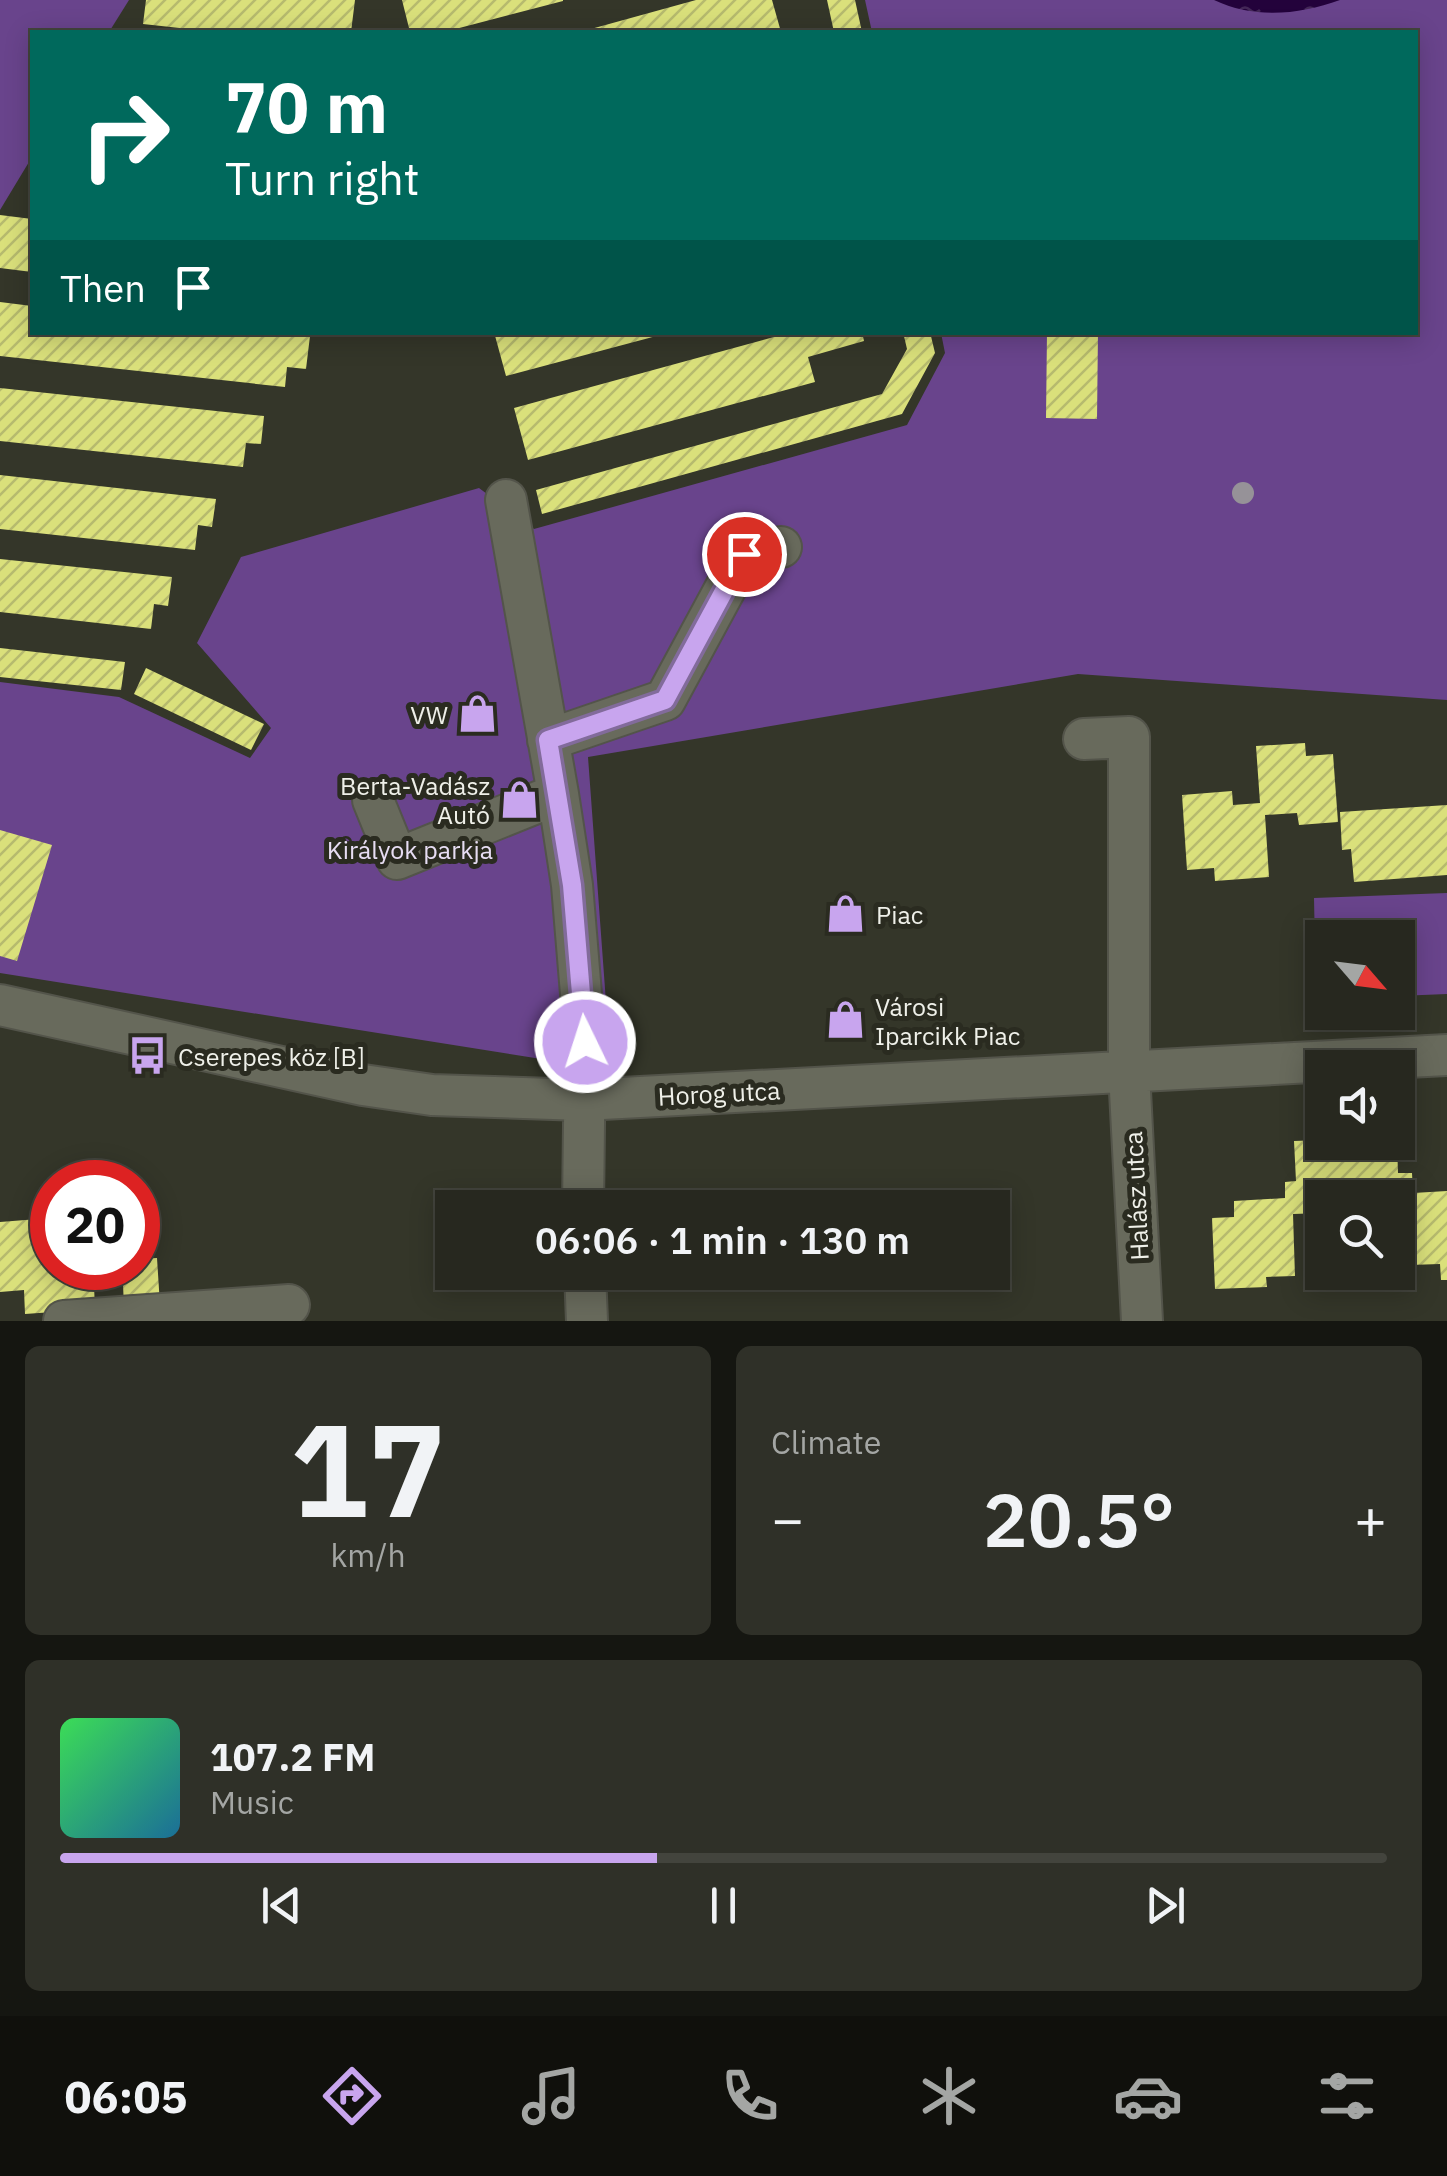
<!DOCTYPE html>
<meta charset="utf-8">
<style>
body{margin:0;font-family:"IBM Plex Sans",sans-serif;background:#2f3028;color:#f1f3f6;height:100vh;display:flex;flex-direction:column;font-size:38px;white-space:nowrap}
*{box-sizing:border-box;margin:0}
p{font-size:32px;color:#a4a6a4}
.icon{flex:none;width:55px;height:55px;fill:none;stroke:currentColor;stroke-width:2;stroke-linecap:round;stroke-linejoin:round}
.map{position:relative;height:1321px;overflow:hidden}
.panel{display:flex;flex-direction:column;gap:25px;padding:25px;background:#151611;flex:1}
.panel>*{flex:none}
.hud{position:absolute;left:30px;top:30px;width:1388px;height:305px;border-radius:0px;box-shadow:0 5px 25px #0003,0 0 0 2px #43443d;background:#00695c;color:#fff;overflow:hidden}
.needle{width:65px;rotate:118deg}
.tools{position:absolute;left:1305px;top:920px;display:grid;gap:20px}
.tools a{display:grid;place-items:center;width:110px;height:110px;border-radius:0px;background:#27281f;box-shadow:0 5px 25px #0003,0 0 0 2px #43443d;font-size:50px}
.speed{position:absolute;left:30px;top:1160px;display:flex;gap:20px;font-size:50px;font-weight:700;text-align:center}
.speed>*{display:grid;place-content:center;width:130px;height:130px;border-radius:50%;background:#27281f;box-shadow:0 5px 25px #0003,0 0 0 2px #43443d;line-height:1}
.speed .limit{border:15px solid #d22;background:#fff;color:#111}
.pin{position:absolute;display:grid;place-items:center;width:85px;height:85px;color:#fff;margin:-42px;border:5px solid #fff;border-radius:50%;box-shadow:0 2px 10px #0007}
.me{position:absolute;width:110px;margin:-55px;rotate:356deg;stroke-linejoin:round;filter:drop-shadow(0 0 8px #0008)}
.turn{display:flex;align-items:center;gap:35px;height:210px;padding:0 30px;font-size:45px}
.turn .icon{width:130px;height:130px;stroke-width:2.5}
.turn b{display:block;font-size:70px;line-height:85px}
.then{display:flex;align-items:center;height:95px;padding:0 30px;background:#0003;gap:20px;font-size:38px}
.big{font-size:75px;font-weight:600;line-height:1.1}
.panel .tile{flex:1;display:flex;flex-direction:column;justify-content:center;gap:15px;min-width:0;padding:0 35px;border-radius:15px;background:#2f3028}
.panel .dial{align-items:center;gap:0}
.dial b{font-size:130px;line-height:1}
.song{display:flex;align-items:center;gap:30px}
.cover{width:120px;height:120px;border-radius:15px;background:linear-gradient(135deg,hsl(130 70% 55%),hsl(200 70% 35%))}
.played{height:10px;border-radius:5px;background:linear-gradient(90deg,#c8a5ee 45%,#43443d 45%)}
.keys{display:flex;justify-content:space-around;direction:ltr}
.heat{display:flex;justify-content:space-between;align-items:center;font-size:55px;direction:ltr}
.panel .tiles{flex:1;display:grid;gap:25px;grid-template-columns:1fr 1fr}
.tile:last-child{grid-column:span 2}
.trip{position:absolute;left:435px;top:1190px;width:575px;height:100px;border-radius:0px;background:#27281f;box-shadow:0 5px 25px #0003,0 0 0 2px #43443d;font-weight:600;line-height:100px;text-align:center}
.dock{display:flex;height:160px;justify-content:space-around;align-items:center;background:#10100c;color:#a4a6a4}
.dock .icon{width:70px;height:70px}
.dock .on{color:#c8a5ee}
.dock b{font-size:45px;color:#f1f3f6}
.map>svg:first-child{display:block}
.green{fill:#69448c}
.water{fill:url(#water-ripples)}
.building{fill:url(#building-hatch)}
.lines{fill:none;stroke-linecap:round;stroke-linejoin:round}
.minor-casing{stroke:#53544a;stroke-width:44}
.minor{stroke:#686a5c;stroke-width:40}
.tree{fill:#969298}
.route-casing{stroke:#826b9b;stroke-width:25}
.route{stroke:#c8a5ee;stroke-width:18}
.labels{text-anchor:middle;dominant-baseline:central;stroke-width:10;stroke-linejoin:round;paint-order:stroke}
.poi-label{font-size:25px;fill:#eff0e9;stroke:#2a2b20;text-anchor:start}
.park-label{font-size:25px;fill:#e7ddf3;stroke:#2a2b20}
.street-label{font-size:25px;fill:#eff0e9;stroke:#2a2b20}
</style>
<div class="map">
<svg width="1447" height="1321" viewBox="0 0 1447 1321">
<defs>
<pattern id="water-ripples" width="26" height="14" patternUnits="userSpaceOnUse" patternTransform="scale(2.5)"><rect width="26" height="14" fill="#23023b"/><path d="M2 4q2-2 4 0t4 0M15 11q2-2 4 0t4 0" fill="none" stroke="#432757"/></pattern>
<pattern id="building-hatch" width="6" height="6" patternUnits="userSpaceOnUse" patternTransform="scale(2.5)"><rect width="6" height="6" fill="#dae07b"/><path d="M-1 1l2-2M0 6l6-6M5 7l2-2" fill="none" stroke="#b6ba6e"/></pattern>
</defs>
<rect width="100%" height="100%" fill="#343629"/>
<path class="green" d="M0,0H129L109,32H32V157L0,210Z
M865,0H1447V700L1078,674L588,757L611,1070L0,973V682L119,697L250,758L271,728L197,643L241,557L479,488L534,529L907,425L945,353L941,333L1415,332V32H872Z
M1447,893V994L1398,996V938H1322V999H1316L1314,898Z"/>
<path class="water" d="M1214,0H1340C1299,15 1254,19 1214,0Z"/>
<path class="building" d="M146,0H355L351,32H216L143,24Z
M402,0H563V1L444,32H410Z
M696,0H772L781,32H580Z
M827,0H855L862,32H834Z
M0,215L32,219V272L0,268Z
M0,302L32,306V332H276L310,336L306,369L287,367L285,387L0,356Z
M494,332H664V334L506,376Z
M792,332H862L864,341L808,357L815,382L528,460L514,408Z
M903,332H930L935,353L902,414L542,514L536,490L882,394L907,349Z
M1047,332H1098L1097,419L1046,418Z
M0,388L264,416L261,444L246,443L243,467L0,441Z
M0,475L216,499L212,527L198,525L195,550L0,529Z
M0,559L172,577L168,606L154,604L151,629L0,612Z
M0,648L125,662L121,690L0,677Z
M146,668L264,724L251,750L134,694Z
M1305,743L1306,756L1333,754L1338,822L1299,825L1297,813L1265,815L1269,877L1215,881L1214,868L1187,870L1182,795L1232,791L1233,805L1260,803L1256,746Z
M1447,805V875L1354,882L1351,849L1342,850L1340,812Z
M0,830L52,845L17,961L0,956Z
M1322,1140V1142H1397L1398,1173H1412L1413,1193L1447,1191V1280H1441L1440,1264L1410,1265L1408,1209L1398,1210V1198H1322V1213L1293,1214L1295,1276L1266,1277L1267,1287L1215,1289L1212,1218L1234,1217V1201L1285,1198V1182L1296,1181L1294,1141Z
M38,1219L41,1265L52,1264V1268H138V1259L157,1258L160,1305L124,1308L123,1284L94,1286L95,1309L25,1314L24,1290L0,1292V1222Z"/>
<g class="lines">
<defs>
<path id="minor" d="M506,500L558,794L572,885L585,1042L583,1208
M1084,739L1129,737V1072L1142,1321
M548,740L665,700L744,554L781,547
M373,800L397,859L558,794
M0,1005L363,1085L432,1095L583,1100L1447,1055
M585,1272L587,1321
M64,1321L289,1305"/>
</defs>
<use href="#minor" class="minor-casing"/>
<use href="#minor" class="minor"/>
</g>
<circle class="tree" cx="1243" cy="493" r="11"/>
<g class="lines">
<defs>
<path id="route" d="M585,1042L572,885L548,740L665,700L744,554"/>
</defs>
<use href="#route" class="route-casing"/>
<use href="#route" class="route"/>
</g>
<defs>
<symbol id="shop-bare" viewBox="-9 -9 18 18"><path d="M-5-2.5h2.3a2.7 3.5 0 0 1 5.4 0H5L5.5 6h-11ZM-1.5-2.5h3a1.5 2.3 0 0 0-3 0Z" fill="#c8a5ee" stroke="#2a2b20" stroke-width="2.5" paint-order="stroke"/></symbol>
<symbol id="bus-bare" viewBox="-9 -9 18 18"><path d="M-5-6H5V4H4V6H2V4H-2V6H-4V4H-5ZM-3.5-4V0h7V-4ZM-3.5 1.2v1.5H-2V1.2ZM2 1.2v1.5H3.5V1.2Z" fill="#c8a5ee" stroke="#2a2b20" stroke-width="2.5" paint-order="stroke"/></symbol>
</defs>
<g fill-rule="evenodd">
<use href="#shop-bare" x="450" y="686" width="55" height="55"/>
<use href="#shop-bare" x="492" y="772" width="55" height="55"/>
<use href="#shop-bare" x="818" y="886" width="55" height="55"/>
<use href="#shop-bare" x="818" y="992" width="55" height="55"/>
<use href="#bus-bare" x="120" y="1028" width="55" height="55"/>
</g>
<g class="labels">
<g class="poi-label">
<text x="448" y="714" text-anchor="end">VW</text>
<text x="490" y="785" text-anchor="end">Berta-Vadász<tspan x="490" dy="29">Autó</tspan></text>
<text x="876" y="914">Piac</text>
<text x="875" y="1006">Városi<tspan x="875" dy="29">Iparcikk Piac</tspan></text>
<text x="178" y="1056">Cserepes köz [B]</text>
</g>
<g class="park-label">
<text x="410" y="849">Királyok parkja</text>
</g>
<g class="street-label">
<text transform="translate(719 1093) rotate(-3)">Horog utca</text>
<text transform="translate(1136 1196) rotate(-93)">Halász utca</text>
</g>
</g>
</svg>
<div class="tools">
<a><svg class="needle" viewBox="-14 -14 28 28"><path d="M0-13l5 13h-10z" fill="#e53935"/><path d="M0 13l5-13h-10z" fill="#a4a6a4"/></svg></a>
<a><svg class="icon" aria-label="sound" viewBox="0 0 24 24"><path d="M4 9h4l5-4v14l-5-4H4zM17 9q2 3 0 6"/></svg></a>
<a><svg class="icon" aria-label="search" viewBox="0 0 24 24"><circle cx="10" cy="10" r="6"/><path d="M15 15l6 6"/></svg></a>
</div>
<div class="speed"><div class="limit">20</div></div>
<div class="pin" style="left:744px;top:554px;background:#d93025"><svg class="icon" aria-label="arrive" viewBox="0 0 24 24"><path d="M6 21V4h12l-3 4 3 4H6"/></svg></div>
<svg class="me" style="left:585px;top:1042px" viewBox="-20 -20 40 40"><circle r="17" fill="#c8a5ee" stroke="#fff" stroke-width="3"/><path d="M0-11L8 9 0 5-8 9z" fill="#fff"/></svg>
<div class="trip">06:06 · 1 min · 130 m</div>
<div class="hud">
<div class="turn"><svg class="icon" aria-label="right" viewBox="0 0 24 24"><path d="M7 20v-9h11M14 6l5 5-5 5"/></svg><div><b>70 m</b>Turn right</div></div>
<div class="then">Then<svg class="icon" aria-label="arrive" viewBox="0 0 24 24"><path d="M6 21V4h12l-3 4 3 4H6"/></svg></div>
</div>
</div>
<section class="panel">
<div class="tiles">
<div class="tile dial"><b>17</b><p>km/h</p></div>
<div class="tile"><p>Climate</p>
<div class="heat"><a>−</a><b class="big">20.5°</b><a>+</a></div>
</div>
<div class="tile">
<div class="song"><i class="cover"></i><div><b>107.2 FM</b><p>Music</p></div></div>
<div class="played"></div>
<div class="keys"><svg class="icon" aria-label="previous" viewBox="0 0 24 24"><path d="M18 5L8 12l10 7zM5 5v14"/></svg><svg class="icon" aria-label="pause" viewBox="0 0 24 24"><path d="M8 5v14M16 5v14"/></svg><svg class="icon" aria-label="next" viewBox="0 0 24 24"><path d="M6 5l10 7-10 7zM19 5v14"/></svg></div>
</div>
</div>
</section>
<nav class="dock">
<b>06:05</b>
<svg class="icon on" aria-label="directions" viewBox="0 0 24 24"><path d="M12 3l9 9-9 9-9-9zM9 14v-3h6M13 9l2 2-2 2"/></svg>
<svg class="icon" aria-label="music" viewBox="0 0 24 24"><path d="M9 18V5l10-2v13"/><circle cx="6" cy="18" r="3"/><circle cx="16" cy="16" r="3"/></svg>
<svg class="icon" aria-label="phone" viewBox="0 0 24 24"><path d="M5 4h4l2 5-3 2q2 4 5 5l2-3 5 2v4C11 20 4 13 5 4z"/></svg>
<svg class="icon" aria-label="climate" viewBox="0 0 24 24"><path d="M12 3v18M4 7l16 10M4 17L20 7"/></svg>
<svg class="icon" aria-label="car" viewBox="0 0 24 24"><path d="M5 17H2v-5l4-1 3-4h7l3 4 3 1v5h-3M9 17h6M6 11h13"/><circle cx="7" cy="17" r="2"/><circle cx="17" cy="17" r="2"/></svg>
<svg class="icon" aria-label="filters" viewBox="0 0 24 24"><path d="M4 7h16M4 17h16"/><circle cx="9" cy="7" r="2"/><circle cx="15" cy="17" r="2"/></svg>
</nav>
